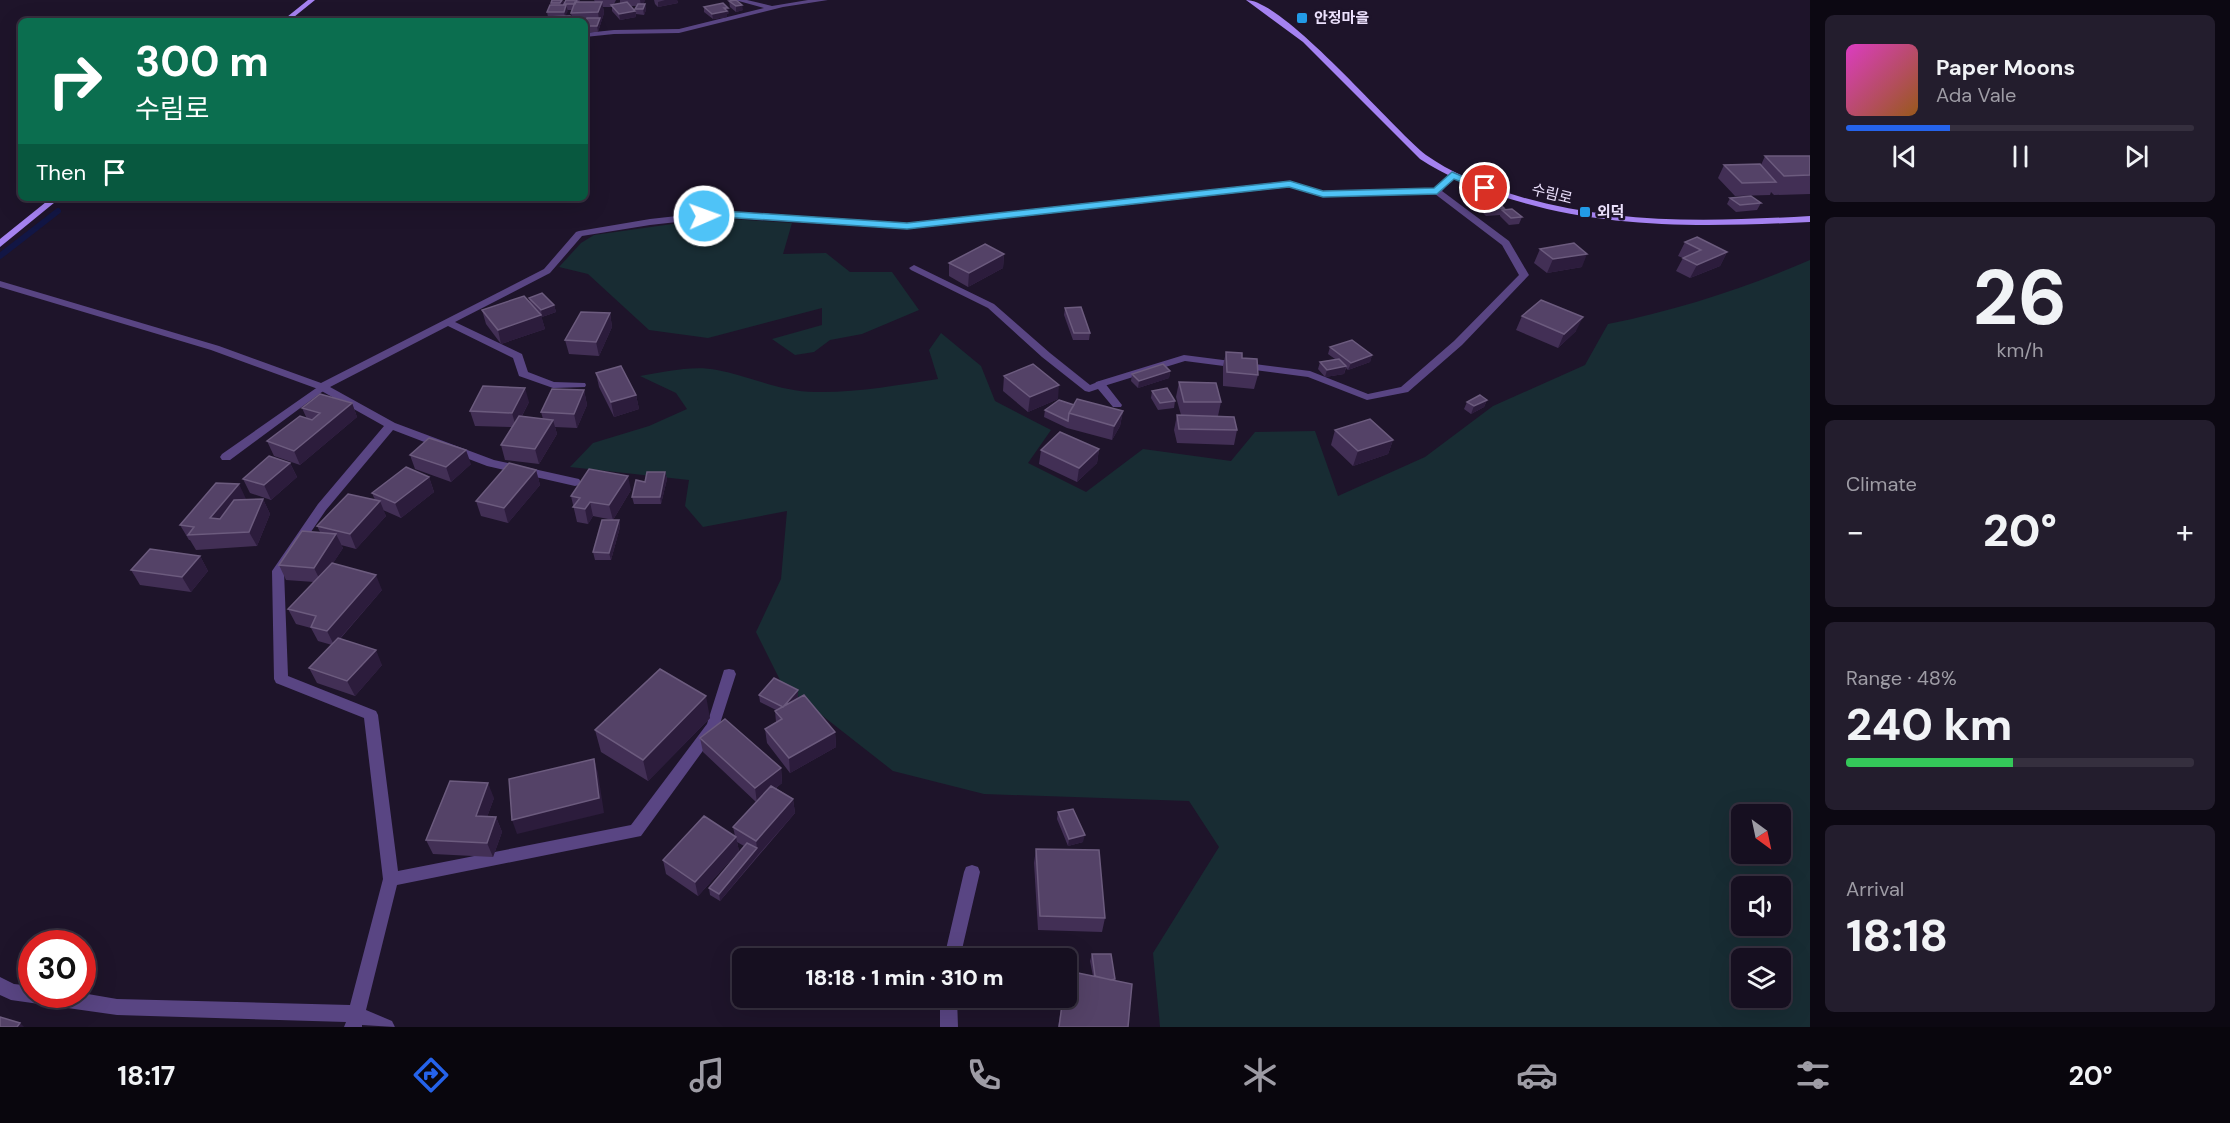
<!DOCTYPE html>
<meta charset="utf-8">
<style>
body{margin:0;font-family:"DM Sans","Noto Sans KR",sans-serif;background:#231d2d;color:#f1f3f6;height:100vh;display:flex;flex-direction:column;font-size:22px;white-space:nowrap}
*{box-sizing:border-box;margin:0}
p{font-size:20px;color:#9e9ca5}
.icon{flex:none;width:33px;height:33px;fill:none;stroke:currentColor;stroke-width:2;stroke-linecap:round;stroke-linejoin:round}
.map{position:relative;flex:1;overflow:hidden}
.side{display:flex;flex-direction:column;gap:15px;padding:15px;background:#0c0812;width:420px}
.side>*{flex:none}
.banner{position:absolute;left:18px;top:18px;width:570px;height:183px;border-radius:9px;box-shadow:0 6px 24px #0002,0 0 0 2px #352f3e;background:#0b6e4f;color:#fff;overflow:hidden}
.needle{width:39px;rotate:147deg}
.controls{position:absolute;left:1731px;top:804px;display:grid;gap:12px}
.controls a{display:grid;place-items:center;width:60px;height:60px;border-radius:9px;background:#160f20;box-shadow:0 6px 24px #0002,0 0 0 2px #352f3e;font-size:30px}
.speed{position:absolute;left:18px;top:930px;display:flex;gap:12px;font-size:30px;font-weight:700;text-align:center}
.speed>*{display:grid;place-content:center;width:78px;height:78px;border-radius:50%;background:#160f20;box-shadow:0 6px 24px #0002,0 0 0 2px #352f3e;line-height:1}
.speed .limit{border:9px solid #d22;background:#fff;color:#111}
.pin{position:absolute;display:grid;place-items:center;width:51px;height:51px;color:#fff;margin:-26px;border:3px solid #fff;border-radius:50%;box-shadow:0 2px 6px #0007}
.me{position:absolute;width:66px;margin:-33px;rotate:88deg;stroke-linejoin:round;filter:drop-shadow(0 0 4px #0008)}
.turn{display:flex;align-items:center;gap:21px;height:126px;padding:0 18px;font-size:27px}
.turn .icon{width:78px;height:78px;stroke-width:2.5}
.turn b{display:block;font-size:42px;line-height:51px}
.then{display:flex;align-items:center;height:57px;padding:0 18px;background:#0003;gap:12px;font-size:22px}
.big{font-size:45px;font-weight:800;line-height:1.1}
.side .tile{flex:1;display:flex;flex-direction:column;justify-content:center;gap:9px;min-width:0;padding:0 21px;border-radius:9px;background:#231d2d}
.side .dial{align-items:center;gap:0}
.dial b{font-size:78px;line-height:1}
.song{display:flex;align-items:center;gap:18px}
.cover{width:72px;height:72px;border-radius:9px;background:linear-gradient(135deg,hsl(310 70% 55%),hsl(30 70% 35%))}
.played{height:6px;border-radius:3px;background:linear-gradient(90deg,#2563eb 30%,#352f3e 30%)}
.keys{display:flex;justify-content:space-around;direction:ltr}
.heat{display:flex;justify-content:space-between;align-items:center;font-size:33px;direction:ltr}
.charge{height:9px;border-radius:4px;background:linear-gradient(90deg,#34c759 48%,#352f3e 0)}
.trip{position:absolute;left:732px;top:948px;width:345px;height:60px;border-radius:9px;background:#160f20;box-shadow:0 6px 24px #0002,0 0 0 2px #352f3e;font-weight:800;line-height:60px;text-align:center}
.dock{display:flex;height:96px;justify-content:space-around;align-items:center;background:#09060d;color:#9e9ca5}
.dock .icon{width:42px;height:42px}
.dock .selected{color:#2563eb}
.dock b{font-size:27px;color:#f1f3f6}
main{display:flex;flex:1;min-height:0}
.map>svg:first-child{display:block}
.green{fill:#182c33;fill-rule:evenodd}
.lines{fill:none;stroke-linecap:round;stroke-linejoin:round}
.stream{stroke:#121645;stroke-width:6}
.service{fill:#594583;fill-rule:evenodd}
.minor{fill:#594583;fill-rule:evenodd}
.secondary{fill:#a582f1;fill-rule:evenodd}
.wall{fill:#422f55}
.shaded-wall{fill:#2c1c3c}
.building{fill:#544267;stroke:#6c5b7e;stroke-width:1.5}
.route{fill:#4fc3f7;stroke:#337fa1;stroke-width:1.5}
.poi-dot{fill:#229ae6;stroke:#1e142a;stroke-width:2}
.labels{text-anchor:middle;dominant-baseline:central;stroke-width:5;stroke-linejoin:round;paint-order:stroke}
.far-poi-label{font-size:15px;font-weight:bold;fill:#ebe0fc;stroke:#1e142a;text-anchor:start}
.far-street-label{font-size:15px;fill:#ebe0fc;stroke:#1e142a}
</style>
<main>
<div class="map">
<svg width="1810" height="1027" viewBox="0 0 1810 1027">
<rect width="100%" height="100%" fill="#1e142a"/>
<path class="green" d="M715,218L792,223L783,254L826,253L850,272H892L919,310L862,334L830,340L814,352L795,355L772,339L822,325V308L708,338L649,330L588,274L559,267L581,243L594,235Z
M1810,260V1027H1160L1153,953L1219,847L1189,801L984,794L893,771L782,684L756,632L781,579L787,511L703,527L685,506L689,480L570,467L593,443L649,426L687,409L676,393L640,376C664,372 693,365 717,370C749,376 782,392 815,392C856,393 898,385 938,379L929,350L941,333L981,366L995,401L1051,430L1028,463L1086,492L1143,449L1231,461L1255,432L1315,431L1338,496L1425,457L1493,406L1585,365L1608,324C1681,309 1742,289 1810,260ZM1742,814H1780V854H1742ZM1742,886H1780V926H1742ZM1742,958H1780V998H1742Z"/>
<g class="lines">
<path class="stream" d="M0,256L58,211"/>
<path class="service" d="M914,265L994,304L1050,353L1090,385L1100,381L1104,382L1122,405L1121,407H1113L1098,389L1089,392L1085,391L1042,357L988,308L911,270L909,268Z
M322,384L326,385L327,387L326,389L230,460H222L220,457L222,454Z"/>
<path class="minor" d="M735,0H747L772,6L808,0H828L783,7L679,33L614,34L585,37V33L614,30L679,29L764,8Z
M1452,172L1456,175L1442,191L1509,241L1529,275L1462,345L1408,392L1367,400L1308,377L1185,361L1104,386H1096L1095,384L1096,382L1184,355L1310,371L1368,394L1401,387L1454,341L1519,275L1502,245L1435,194L1323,197L1290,187L907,229L722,217L650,225L582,236L550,273L455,322L522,354L528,372L554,382L585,383L586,385L585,387L553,388L519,376L513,358L448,326L330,387L395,423L494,460L579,479L581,482L579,485L575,486L487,466L393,430L326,510L284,571L288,676L376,711L378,715L398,871L631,825L707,724L724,670L729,669L734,670L736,674L718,730L641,836L397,885L366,1010L392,1021L395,1027L362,1025V1027H344L346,1022L117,1015L11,1000L0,995V977L14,984L32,986V994L82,993L117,999L350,1005L383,879L364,718L276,683L274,679L272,571L318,504L384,426L318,389L211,350L0,287V281L219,346L321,383L544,269L576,232L579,231L650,219L722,211L907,223L1290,181L1323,191L1435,188Z
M972,865L978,867L980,872L960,958H944L964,872L966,867Z
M940,998H957L958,1027H940Z"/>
<path class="secondary" d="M308,0H315L289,21H282Z
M1246,0C1284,0 1390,126 1426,155C1450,172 1477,183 1505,192C1605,225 1706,222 1810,216V222C1702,227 1602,230 1498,195C1471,186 1444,175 1420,159L1303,42Z
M51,198H60L0,247V239Z"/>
</g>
<path class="wall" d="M552,0H563L564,3L563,5H564L566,0H580L579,2H595L594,0H616L614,4L620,3V0H645L643,4H645L646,10L644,15L636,14L635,9L637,6H631L635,11L636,17L620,20L612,11V7H603L604,13L598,32H585V21H572L571,13L572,10H567L565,16H570L571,21H546L548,17L547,12L551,5V3Z
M654,0H677L678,3L658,7L655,4Z
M729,1L743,10L736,12L730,7Z
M704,7L729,13L727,14V17L713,19L704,12Z
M1765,156H1810V194L1774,195L1771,192L1770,195L1735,196L1718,178L1724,165H1761Z
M1730,198L1761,203L1757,210L1736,212L1727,204Z
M1484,204L1504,208L1503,210L1522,217L1519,224L1509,225L1500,216V215L1486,216L1481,211Z
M1685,242L1727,252L1720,266L1690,278L1676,271L1683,258L1678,256Z
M1540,249L1582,267L1547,273L1534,263Z
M1004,254L1003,268L968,287L949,276V263Z
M529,298L554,305L556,312L542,317L541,316L545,329L501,344L486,324L482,310L530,302Z
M1065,308L1090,333L1089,340H1073L1064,315Z
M610,313L612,327L599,356L569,354L565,340Z
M1522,316L1576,331L1558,348L1516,330Z
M1330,347L1372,355L1370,362L1348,370L1346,368L1344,374L1325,377L1318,369L1320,362L1335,359L1328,354Z
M1226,352L1242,358L1258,375L1254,389L1223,386V366Z
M1170,371L1169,378L1138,388L1131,381L1132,374Z
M596,373L636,395L639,409L614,417L599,387Z
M1004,376L1058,399L1028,412L1003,391Z
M1179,382L1221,402L1218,416L1237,430L1234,445L1177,443L1174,430L1177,415H1181L1176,397Z
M584,390L587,405L577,428L555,427L557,434L539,464L505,460L501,445L512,427L475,426L470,411L529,402L522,416L543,419L541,412Z
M1152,391L1175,401L1174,408L1158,410L1151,398Z
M1487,400L1484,407L1471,414L1464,409L1467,402Z
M352,403L357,417L300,465L274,456L267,441L307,419L302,408Z
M1074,405L1123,411L1120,426L1112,440L1067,428L1044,417L1045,410Z
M1335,430L1393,440L1388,454L1353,466L1331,445Z
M1099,449L1097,463L1077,482L1039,464L1041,450Z
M410,455L471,464L451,482L415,469Z
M290,463L297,477L271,500L250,493L243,479Z
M536,470L540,485L508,523L481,516L476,501Z
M665,472L667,479L661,504H634L632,497L645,482Z
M429,477L434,492L401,518L383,510L386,516L356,549L341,545L343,548L333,563L382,590L340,639L382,665L355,696L317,683L309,668L332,645L318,641L311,628L296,624L288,609L314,582L286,580L279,565L320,532L317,526L375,500L372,493Z
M631,490L613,520L593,516L588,524L577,522L571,496Z
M246,499V500L263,499L270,514L257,546L196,550L190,540H189L180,525Z
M619,520L620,527L611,560H595L593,552Z
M200,556L208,571L191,592L140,585L131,570Z
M759,695L798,697L797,698L835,732L836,747L790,773L767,743L765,729L776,722L775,711L776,710L760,702Z
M710,718L648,781L601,752L595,730Z
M700,738L781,768L782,783L776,788L793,799L795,813L720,901L710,895L709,888L744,846L737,842L739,851L698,896L666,874L663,860L735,836L733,827L756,802L703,752Z
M494,798L487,817H496L502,832L493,857L433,854L426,840Z
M1058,812L1083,842L1068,846L1057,819Z
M1036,849L1105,918L1102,932L1038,930L1034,863Z
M1092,954L1115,979L1128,1027H1058L1063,998H1066L1075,986L1078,973L1093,976L1090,961Z"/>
<path class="shaded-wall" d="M562,0H563L564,3L561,9L560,3Z
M640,0H645V1L641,6Z
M665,0H677L678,3L658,7V2Z
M602,2L604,13L598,32L597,26L599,20L598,12Z
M645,4L646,10L644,15L643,9Z
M566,5L568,11L565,17L564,12Z
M742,5L743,10L736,12V6Z
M724,8H728L729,13L727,14V17L713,19L712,14Z
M635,11L636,17L620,20L619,14Z
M1727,252L1720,266L1690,278L1697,265Z
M1004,254L1003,268L968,287L969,273Z
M1587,254L1582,267L1547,273L1553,259Z
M554,305L556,312L542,317L541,310Z
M610,313L612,327L599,356L596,342Z
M541,315L545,329L501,344L498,330Z
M1583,317L1576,331L1558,348L1564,334Z
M1372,355L1370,362L1348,370L1351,363Z
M1346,366L1344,374L1325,377L1327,370Z
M1170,371L1169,378L1138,388L1139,381Z
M1059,385L1058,399L1028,412L1030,397Z
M525,388L529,402L516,427L512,413Z
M584,390L587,405L577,428L574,414Z
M636,395L639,409L614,417L611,402Z
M1487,400L1484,407L1471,414L1474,406Z
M352,403L357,417L300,465L294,451Z
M1123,411L1120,426L1112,440L1114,426Z
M553,420L557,434L539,464L535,449Z
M1393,440L1388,454L1353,466L1358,451Z
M1099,449L1097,463L1077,482L1079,468Z
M466,450L471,464L451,482L446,467Z
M290,463L297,477L271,500L264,485Z
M536,470L540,485L508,523L504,508Z
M665,472L667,479L661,504L660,497Z
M628,476L631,490L613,520L609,505Z
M429,477L434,492L401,518L395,503Z
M239,484L246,499L217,533L210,518Z
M263,499L270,514L257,546L249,532Z
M380,501L386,516L356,549L350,534Z
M590,502L593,516L588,524L585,509Z
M619,520L620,527L611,560L609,553Z
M336,534L343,548L321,582L314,568Z
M200,556L208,571L191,592L182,577Z
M376,575L382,590L334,645L327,631Z
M376,650L382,665L355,696L347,681Z
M798,690V697L784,714L783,707Z
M706,696L710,718L648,781L643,760Z
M835,732L836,747L790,773L789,758Z
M594,759L598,773L604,813L517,834L512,820Z
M781,768L782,783L757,803L755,788Z
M488,783L494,798L482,831L476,816Z
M793,799L795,813L758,855L756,841Z
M496,817L502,832L493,857L487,843Z
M1085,835L1083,842L1068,846L1069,839Z
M736,837L739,851L698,896L695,882Z
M757,848L758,855L720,901L719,894Z
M20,1023L24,1027H17Z"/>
<path class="building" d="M552,0H562L560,3H551Z
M566,0H577L575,4H564Z
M736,0L742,5L736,6L729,1Z
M575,2H602L598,12L571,13Z
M627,2L635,11L619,14L611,5Z
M723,3L728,8H724L727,11L712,14L704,7Z
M638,4H645L643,9H635Z
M550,5H566L564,12H547Z
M570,16V21H546L547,17Z
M587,18H600L597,26H585Z
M1765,156H1810V175L1784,176Z
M1760,164L1776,182L1742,183L1724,165Z
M1751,196L1761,203L1740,205L1730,198Z
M1499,203L1504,208L1489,209L1484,204Z
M1512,209L1522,217L1511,218L1502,210Z
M1697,237L1727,252L1697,265L1683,258L1701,250L1685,242Z
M1574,243L1587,254L1553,259L1540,249Z
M985,244L1004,254L969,273L949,263Z
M542,293L554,305L541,310L529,298Z
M524,296L541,315L498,330L482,310Z
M1541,300L1583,317L1564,334L1522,316Z
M1081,307L1090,333H1074L1065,308Z
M581,312L610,313L596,342L565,340Z
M1352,340L1372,355L1351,363L1330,347Z
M1226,352L1242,353V358L1257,359L1258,375L1227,372Z
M1339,359L1346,366L1327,370L1320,362Z
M1033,364L1059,385L1030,397L1004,376Z
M1163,364L1170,371L1139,381L1132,374Z
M621,366L636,395L611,402L596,373Z
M1179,382L1216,383L1221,402H1184Z
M483,386L525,388L512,413L470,411Z
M1167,388L1175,401L1160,403L1152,391Z
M552,389L584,390L574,414L541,412Z
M320,394L352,403L294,451L267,441L300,416L312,420L320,413L302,408Z
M1480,395L1487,400L1474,406L1467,402Z
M1077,399L1123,411L1114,426L1069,413Z
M1059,400L1074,405L1069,413L1068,421L1045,410Z
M1177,415L1234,417L1237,430L1179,429Z
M519,416L553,420L535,449L501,445Z
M1370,419L1393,440L1358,451L1335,430Z
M1060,432L1099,449L1079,468L1041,450Z
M429,438L466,450L446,467L410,455Z
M269,456L290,463L264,485L243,479Z
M509,463L536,470L504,508L476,501Z
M406,467L429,477L395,503L372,493Z
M589,469L628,476L609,505L590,502L585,509L573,507L580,498L571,496Z
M647,472H665L660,497H632L636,480L645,482Z
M216,483L239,484L210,518L220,519L234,500L263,499L249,532L188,535L194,527L180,525Z
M348,494L380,501L350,534L317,526Z
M602,520H619L609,553L593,552Z
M302,531L336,534L314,568L279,565Z
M150,549L200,556L182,577L131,570Z
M332,563L376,575L327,631L311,627L316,616L288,609Z
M338,638L376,650L347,681L309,668Z
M660,669L706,696L643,760L595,730Z
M774,678L798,690L783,707L759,695Z
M804,695L835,732L789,758L765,729L782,719L775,711Z
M725,719L781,768L755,788L700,738Z
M594,759L599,798L512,820L509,779Z
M450,781L488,783L476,816L496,817L487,843L426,840Z
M771,786L793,799L756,841L733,827Z
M1073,809L1085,835L1069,839L1058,812Z
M704,816L736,837L695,882L663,860Z
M747,843L757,848L719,894L709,888Z
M1036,849L1099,850L1105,918L1040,916Z
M1092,954H1111L1115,979L1111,980L1095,976Z
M1078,973L1132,984L1128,1027H1059L1063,998H1066V984L1076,986Z
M0,1017L20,1023L17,1027H0Z"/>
<path class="route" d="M1452,172L1490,188L1485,191L1454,179L1437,194L1323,197L1289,187L907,229L722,217L704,219L699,216L704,213L722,211L907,223L1290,181L1323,191L1434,188Z"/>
<g class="poi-dot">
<rect x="1296" y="12" width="12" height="12" rx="3"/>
<rect x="1579" y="206" width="12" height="12" rx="3"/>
</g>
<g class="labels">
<g class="far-poi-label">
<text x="1314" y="18">안정마을</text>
<text x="1597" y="212">외덕</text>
</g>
<g class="far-street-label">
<text transform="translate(1552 194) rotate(14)">수림로</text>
</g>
</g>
</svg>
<div class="controls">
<a><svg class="needle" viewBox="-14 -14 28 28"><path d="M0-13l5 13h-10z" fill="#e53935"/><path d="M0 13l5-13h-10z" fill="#9e9ca5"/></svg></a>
<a><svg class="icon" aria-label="sound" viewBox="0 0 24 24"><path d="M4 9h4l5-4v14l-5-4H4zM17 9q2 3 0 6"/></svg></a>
<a><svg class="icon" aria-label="layers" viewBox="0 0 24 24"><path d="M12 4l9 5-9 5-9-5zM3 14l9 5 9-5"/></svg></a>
</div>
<div class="speed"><div class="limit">30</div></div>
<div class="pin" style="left:1485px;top:188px;background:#d93025"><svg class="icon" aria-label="arrive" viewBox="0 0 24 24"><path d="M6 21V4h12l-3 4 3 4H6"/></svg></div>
<svg class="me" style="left:704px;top:216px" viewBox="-20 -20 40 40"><circle r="17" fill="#4fc3f7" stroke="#fff" stroke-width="3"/><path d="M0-11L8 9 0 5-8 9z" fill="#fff"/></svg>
<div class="trip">18:18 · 1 min · 310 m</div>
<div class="banner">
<div class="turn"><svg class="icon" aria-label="right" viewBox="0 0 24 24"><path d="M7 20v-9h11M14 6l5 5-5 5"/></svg><div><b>300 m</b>수림로</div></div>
<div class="then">Then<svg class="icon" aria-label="arrive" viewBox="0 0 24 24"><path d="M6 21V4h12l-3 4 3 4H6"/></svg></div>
</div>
</div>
<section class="side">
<div class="tile">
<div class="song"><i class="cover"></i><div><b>Paper Moons</b><p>Ada Vale</p></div></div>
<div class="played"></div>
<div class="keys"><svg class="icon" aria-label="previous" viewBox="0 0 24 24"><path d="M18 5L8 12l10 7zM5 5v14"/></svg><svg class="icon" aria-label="pause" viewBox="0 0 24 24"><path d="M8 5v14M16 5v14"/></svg><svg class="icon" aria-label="next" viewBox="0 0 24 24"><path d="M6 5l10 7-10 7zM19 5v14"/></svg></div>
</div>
<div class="tile dial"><b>26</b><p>km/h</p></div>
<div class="tile"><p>Climate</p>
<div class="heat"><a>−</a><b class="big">20°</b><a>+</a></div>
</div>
<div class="tile"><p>Range · 48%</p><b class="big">240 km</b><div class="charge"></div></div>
<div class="tile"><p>Arrival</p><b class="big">18:18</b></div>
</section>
</main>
<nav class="dock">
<b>18:17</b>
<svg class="icon selected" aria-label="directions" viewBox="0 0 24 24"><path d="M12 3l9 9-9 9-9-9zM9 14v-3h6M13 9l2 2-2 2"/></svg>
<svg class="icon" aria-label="music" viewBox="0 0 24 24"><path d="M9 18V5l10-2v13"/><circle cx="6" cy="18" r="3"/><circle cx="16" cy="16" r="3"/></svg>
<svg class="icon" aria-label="phone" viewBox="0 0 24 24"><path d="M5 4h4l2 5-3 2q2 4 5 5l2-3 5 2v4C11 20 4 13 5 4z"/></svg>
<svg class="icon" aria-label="climate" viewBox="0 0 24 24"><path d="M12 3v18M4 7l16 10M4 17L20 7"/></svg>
<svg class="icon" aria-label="car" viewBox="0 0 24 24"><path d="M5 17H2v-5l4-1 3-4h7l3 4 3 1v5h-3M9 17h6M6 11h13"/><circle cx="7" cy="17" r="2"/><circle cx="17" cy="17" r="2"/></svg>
<svg class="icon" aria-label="filters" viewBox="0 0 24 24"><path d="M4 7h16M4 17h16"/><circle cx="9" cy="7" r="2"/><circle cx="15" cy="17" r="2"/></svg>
<b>20°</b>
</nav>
